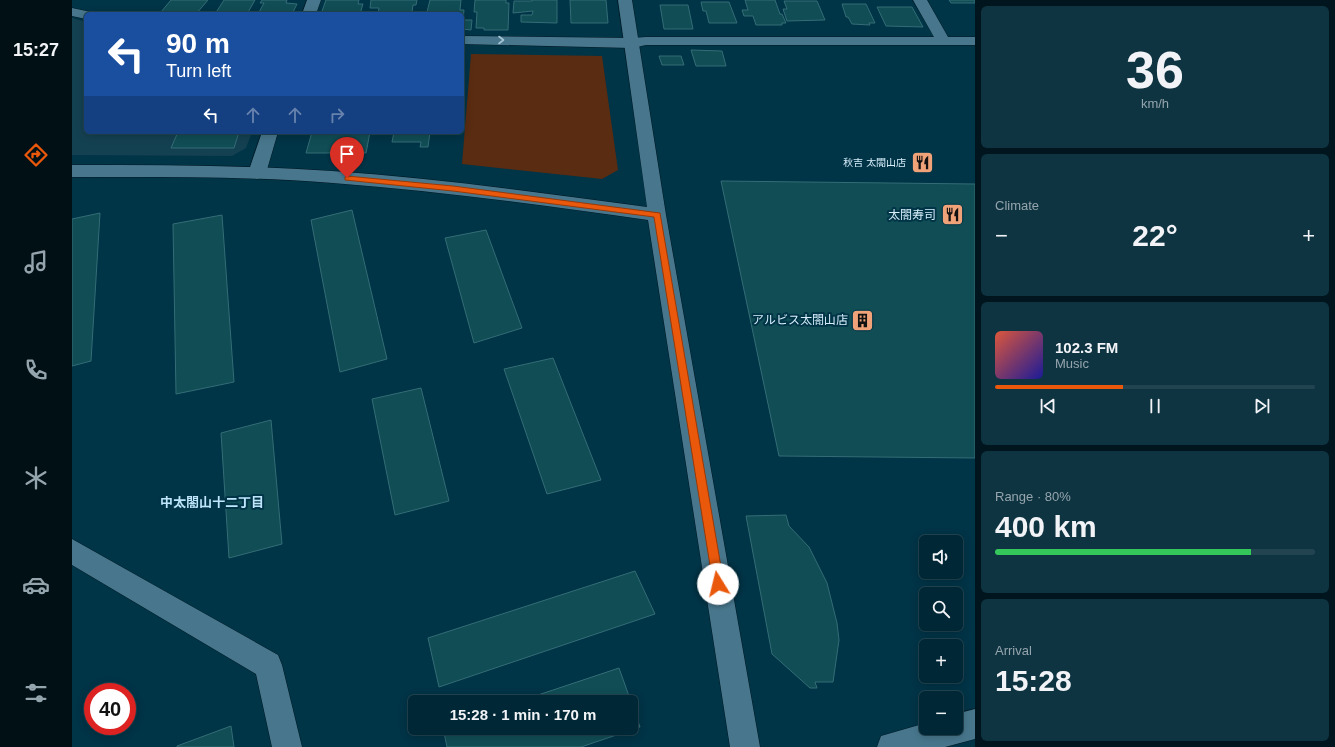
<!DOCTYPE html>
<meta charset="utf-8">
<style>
body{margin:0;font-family:Helvetica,"Noto Sans JP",sans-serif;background:#0e3341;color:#f1f3f6;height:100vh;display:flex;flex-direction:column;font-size:15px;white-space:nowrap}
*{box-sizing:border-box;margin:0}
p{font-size:13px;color:#95a5ad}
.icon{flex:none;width:22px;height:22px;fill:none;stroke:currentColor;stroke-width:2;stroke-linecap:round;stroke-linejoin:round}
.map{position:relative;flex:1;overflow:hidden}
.panel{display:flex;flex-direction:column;gap:6px;padding:6px;background:#00151d;width:360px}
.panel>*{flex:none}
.banner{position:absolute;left:12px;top:12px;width:380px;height:122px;border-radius:6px;box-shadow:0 2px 10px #0003,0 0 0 1px #224450;background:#1a4fa0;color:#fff;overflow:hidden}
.tools{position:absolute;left:847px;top:535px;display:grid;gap:8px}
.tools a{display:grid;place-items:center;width:44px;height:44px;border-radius:6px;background:#002735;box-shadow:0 2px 10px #0003,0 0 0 1px #224450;font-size:20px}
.speed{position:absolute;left:12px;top:683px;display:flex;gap:8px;font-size:20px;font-weight:700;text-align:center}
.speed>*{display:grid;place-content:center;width:52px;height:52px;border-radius:50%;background:#002735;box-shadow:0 2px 10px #0003,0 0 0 1px #224450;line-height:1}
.speed .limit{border:6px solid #d22;background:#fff;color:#111}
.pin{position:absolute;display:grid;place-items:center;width:34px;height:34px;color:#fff;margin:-41px -17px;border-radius:50% 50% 50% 0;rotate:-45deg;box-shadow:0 0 4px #0007}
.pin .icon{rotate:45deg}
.me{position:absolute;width:44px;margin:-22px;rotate:351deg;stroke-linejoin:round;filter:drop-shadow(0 0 3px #0008)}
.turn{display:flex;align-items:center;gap:14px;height:84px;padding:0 16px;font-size:18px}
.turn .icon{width:52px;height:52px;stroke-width:2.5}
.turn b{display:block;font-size:28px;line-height:34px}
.lanes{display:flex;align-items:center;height:38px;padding:0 16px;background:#0003;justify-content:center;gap:20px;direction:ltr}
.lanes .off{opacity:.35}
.big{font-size:30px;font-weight:700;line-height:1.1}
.panel .tile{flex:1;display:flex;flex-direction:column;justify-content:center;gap:6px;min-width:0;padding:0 14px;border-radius:6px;background:#0e3341}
.panel .dial{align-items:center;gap:0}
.dial b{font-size:52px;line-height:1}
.song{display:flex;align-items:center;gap:12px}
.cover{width:48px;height:48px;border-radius:6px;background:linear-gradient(135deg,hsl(10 70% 55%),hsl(240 70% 35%))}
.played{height:4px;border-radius:2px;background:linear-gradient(90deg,#ea580c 40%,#224450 40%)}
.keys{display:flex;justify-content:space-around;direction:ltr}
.heat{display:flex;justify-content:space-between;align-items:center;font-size:22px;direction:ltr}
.charge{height:6px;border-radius:3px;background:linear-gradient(90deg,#34c759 80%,#224450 0)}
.trip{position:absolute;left:336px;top:695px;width:230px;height:40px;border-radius:6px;background:#002735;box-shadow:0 2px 10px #0003,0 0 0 1px #224450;font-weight:700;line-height:40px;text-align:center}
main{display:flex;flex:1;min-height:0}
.menu{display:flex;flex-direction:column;width:72px;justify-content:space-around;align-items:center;background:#001015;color:#95a5ad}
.menu .icon{width:28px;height:28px}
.menu .selected{color:#ea580c}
.menu b{font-size:18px;color:#f1f3f6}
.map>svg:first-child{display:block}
.built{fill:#144152}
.green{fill:#5a2c11}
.building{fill:#114d55;stroke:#346d76}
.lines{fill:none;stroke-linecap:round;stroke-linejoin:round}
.street-casing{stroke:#021924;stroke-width:1}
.secondary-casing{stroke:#021924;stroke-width:1}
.street{fill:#48778d;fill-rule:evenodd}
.secondary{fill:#48778d;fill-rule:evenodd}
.oneway{stroke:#a5c5d4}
.route{fill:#ea580c;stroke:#983908}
.labels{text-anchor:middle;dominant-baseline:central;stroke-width:4;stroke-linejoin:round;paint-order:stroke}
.far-poi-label{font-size:10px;fill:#d7effb;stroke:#003447;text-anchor:end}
.poi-label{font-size:12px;fill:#d7effb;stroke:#003447;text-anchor:end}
.neighbourhood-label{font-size:13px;font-weight:bold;fill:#bee5f9;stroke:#003447}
</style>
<main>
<nav class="menu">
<b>15:27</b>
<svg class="icon selected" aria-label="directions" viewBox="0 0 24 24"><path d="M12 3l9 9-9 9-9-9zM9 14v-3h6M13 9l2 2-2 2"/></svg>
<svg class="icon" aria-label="music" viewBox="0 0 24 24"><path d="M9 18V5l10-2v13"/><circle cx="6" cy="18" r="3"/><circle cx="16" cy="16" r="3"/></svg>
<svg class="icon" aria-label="phone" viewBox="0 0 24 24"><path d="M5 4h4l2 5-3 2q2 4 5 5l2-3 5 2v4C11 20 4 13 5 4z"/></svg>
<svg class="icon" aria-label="climate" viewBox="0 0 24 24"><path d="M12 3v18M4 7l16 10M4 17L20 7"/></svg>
<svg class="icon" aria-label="car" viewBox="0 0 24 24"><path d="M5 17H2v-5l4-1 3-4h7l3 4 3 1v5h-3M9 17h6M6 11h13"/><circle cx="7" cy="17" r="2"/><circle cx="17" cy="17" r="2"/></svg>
<svg class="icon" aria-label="filters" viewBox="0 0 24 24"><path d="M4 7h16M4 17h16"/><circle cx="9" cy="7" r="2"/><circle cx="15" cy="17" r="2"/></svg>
</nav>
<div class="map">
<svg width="903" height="747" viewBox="0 0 903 747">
<rect width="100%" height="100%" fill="#003447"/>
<path class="built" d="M0,18L14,22V132H180L174,148L160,156L0,155Z"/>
<path class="green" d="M399,54L530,56L546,170L530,179L390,164Z"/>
<path class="building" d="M99,0H136L124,14H95L97,12H89Z
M152,0H183L175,14H143Z
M190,0H215L214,3L225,4L220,14H186L192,3H188Z
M254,0H287L286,4H291L288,14H249Z
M299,0H345L344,5H341L340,12H342V14H306L307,8H298Z
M358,0H389L388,10H392L391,20H400L399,30L390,29V14H360V12H355Z
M403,0H434V3H437L436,30H412V28H404L405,12H402Z
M460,0H485V23L449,22V15H460L461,11L441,13L442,1H460Z
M498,0H534L536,23H499Z
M673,0H703L708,14H710L714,23H710V25H684L681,16H672L670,10H676Z
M877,0H903V3H879Z
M712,1H745L753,20L715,21L711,9H715Z
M629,2H657L665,23H637L634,11H631Z
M770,4H794L803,23H797L798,25L780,24L776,17H774Z
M588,5H616L621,29H592Z
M805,7H840L851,27L814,26Z
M619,50L650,51L654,66H624Z
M587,56H609L612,65H590Z
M106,132H167L162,148H99Z
M240,132H298L294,153H234Z
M322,132H358L356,147H348L349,142H320Z
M649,181L903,184V458L707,456Z
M280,210L315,359L268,372L239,220Z
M28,213L19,361L0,366V219Z
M150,215L162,382L104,394L101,224Z
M414,230L450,328L402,343L373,238Z
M481,358L529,480L475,494L432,369Z
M349,388L377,501L323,515L300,399Z
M199,420L210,544L157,558L149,433Z
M714,515L717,526L737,547L755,583L765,623L767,640L761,682H743L745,688H738L700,654L674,516Z
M563,571L583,614L367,687L356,638Z
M547,668L568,727L509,747H375L371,728H559V702H445Z
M159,726L162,747H105V746Z"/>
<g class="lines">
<defs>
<path id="street" d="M235,0H249L244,14H230Z
M841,0H855L876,37H903V45H574L560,48L390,44V36L560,38L574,37H862Z
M0,8L19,12L21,14H14V19L0,16Z
M190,132H206L194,173L191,177L185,179L179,177L176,173Z
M0,539L206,655L210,665L230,747H200L184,674L0,565Z"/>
<path id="secondary" d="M546,0H560L594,215L688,747H658L576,220C471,205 366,191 261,183C174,176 87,177 0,177V165C87,165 173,165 260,171C365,178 470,193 575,207Z
M903,709V739L873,747H805L809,736L854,723V728H884V714Z"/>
</defs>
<use href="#street" class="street-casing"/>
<use href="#secondary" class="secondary-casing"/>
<use href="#street" class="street"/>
<use href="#secondary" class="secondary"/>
</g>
<defs><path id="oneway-chevron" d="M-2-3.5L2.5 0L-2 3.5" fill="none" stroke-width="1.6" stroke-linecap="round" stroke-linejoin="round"/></defs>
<use class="oneway" href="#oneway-chevron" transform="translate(429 40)"/>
<path class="route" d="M275,176L381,186L588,213L652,584L650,588L646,590L642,588L641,584L582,217L381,191L273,180V177Z"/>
<defs>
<symbol id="restaurant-square" viewBox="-11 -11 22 22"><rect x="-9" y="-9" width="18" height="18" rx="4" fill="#f0a279" stroke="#003447"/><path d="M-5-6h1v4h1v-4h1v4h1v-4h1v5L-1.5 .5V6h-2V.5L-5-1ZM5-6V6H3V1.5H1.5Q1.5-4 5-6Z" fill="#111"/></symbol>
<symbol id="building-square" viewBox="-11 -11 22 22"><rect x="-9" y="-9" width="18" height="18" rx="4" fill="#f0a279" stroke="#003447"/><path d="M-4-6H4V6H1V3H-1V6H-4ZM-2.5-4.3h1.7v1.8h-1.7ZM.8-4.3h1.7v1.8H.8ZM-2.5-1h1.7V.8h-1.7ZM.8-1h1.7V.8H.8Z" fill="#111"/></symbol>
</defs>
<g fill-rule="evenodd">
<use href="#restaurant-square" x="838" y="150" width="25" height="25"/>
<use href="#restaurant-square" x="868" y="202" width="25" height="25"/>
<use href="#building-square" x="778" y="308" width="25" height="25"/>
</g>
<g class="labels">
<g class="far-poi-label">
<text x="834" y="162">秋吉 太閤山店</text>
</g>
<g class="poi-label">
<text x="864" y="215">太閤寿司</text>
<text x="776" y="320">アルビス太閤山店</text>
</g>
<g class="neighbourhood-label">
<text x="140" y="502">中太閤山十二丁目</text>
</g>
</g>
</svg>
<div class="tools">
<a><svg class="icon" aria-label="sound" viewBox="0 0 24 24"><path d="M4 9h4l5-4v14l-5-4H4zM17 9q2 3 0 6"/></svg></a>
<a><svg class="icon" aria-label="search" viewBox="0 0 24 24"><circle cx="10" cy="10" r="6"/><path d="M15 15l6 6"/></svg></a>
<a>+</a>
<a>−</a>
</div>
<div class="speed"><div class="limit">40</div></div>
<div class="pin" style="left:275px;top:178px;background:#d93025"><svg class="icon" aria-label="arrive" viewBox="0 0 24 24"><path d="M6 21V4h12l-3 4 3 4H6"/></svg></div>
<svg class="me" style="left:646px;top:584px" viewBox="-20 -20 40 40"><circle r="19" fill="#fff"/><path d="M0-13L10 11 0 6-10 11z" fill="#ea580c"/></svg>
<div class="trip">15:28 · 1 min · 170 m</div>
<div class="banner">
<div class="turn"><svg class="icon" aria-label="left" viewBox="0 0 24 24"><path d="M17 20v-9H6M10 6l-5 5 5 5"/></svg><div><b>90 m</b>Turn left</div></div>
<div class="lanes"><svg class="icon" aria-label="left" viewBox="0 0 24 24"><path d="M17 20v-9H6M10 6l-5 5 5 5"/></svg><svg class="icon off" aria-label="ahead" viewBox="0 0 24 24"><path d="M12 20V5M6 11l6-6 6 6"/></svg><svg class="icon off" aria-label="ahead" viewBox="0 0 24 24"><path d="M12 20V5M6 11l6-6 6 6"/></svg><svg class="icon off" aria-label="right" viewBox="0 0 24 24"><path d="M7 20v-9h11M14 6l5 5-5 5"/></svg></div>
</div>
</div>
<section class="panel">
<div class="tile dial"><b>36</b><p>km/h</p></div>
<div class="tile"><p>Climate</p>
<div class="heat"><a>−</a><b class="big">22°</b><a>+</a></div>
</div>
<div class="tile">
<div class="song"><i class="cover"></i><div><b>102.3 FM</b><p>Music</p></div></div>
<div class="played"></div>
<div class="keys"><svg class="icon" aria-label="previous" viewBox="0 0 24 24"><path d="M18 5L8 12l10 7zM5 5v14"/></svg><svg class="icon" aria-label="pause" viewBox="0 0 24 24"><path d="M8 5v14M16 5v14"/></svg><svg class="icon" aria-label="next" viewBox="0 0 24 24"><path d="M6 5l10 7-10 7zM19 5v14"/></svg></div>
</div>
<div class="tile"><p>Range · 80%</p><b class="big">400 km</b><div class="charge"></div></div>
<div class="tile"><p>Arrival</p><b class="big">15:28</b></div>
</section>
</main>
